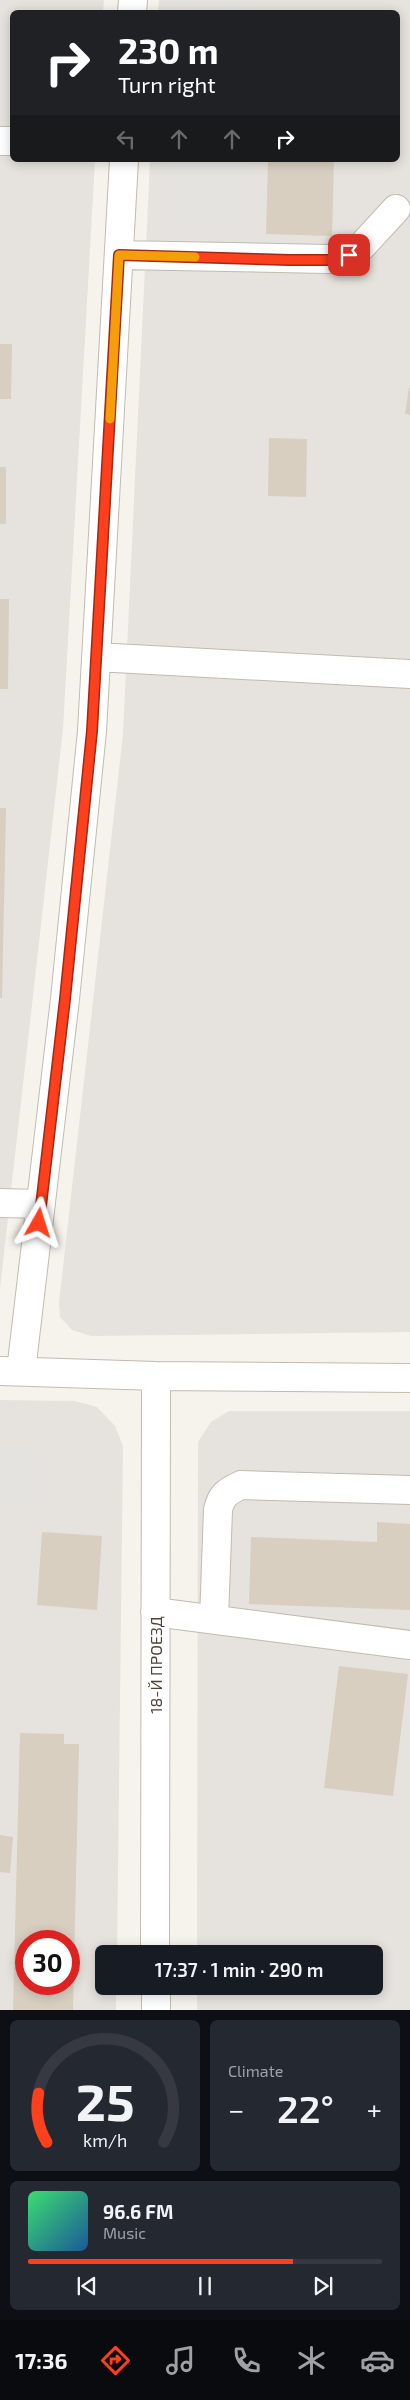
<!DOCTYPE html>
<meta charset="utf-8">
<style>
body{margin:0;font-family:"Exo 2",sans-serif;background:#242831;color:#f1f3f6;height:100vh;display:flex;flex-direction:column;font-size:19px;white-space:nowrap}
*{box-sizing:border-box;margin:0}
p{font-size:16px;color:#9ea1a6}
.icon{flex:none;width:28px;height:28px;fill:none;stroke:currentColor;stroke-width:2;stroke-linecap:round;stroke-linejoin:round}
.map{position:relative;height:2010px;overflow:hidden}
.panel{display:flex;flex-direction:column;gap:10px;padding:10px;background:#0d0f14;flex:1}
.panel>*{flex:none}
.top-card{position:absolute;left:10px;top:10px;width:390px;height:152px;border-radius:8px;box-shadow:0 2px 12px #0003;background:#202124;color:#fff;overflow:hidden}
.speed{position:absolute;left:15px;top:1930px;display:flex;gap:10px;font-size:25px;font-weight:700;text-align:center}
.speed>*{display:grid;place-content:center;width:65px;height:65px;border-radius:50%;background:#171b24;box-shadow:0 2px 12px #0003;line-height:1}
.speed .limit{border:8px solid #d22;background:#fff;color:#111}
.pin{position:absolute;display:grid;place-items:center;width:42px;height:42px;color:#fff;margin:-21px;border-radius:10px;box-shadow:0 2px 8px #0006}
.me{position:absolute;width:55px;margin:-28px;rotate:6deg;stroke-linejoin:round;filter:drop-shadow(0 0 4px #0008)}
.turn{display:flex;align-items:center;gap:18px;height:105px;padding:0 25px;font-size:22px}
.turn .icon{width:65px;height:65px;stroke-width:2.5}
.turn b{display:block;font-size:35px;line-height:42px}
.lanes{display:flex;align-items:center;height:48px;padding:0 25px;background:#0003;justify-content:center;gap:25px;direction:ltr}
.lanes .off{opacity:.35}
.big{font-size:38px;font-weight:600;line-height:1.1}
.panel .card{flex:1;display:flex;flex-direction:column;justify-content:center;gap:8px;min-width:0;padding:0 18px;border-radius:8px;background:#242831}
.panel .dial{align-items:center;gap:0}
.dial svg{height:130px;overflow:visible;fill:none;stroke:#363941;stroke-width:7;stroke-linecap:round;text-anchor:middle}
.dial text{fill:#f1f3f6;stroke:none}
.song{display:flex;align-items:center;gap:15px}
.cover{width:60px;height:60px;border-radius:8px;background:linear-gradient(135deg,hsl(140 70% 55%),hsl(210 70% 35%))}
.played{height:5px;border-radius:2px;background:linear-gradient(90deg,#fc3f1d 75%,#363941 75%)}
.keys{display:flex;justify-content:space-around;direction:ltr}
.heat{display:flex;justify-content:space-between;align-items:center;font-size:28px;direction:ltr}
.panel .tiles{flex:1;display:grid;gap:10px;grid-template-columns:1fr 1fr}
.card:last-child{grid-column:span 2}
.trip{position:absolute;left:95px;top:1945px;width:288px;height:50px;border-radius:8px;background:#171b24;box-shadow:0 2px 12px #0003;font-weight:600;line-height:50px;text-align:center}
.menu{display:flex;height:80px;justify-content:space-around;align-items:center;background:#090b0e;color:#9ea1a6}
.menu .icon{width:35px;height:35px}
.menu .current{color:#fc3f1d}
.menu b{font-size:22px;color:#f1f3f6}
.map>svg:first-child{display:block}
.industrial{fill:#e6e2dd;fill-rule:evenodd}
.parking{fill:#e5e3e0}
.building{fill:#d8cfc1;fill-rule:evenodd}
.lines{fill:none;stroke-linecap:round;stroke-linejoin:round}
.minor-casing{stroke:#c2bbae;stroke-width:30}
.minor{stroke:#fff;stroke-width:28}
.route-casing{stroke:#a42913;stroke-width:12}
.route{stroke:#fc3f1d;stroke-width:9}
.slow{stroke:#f59e0b;stroke-width:9}
.labels{text-anchor:middle;dominant-baseline:central;stroke-width:4;stroke-linejoin:round;paint-order:stroke}
.street-label{font-size:16px;fill:#4b4439;stroke:#fff}
</style>
<div class="map">
<svg width="410" height="2010" viewBox="0 0 410 2010">
<rect width="100%" height="100%" fill="#f6f3ec"/>
<path class="industrial" d="M0,0H104L103,12H12V160H95L63,729L0,1289Z
M159,0H410V1332L91,1336L72,1330L60,1317L59,1303L123,734L150,160H398V12H158Z
M0,1400L75,1401L97,1407L115,1426L123,1446L117,1954H104V1986H116V2010H0ZM26,1941H69V1984H26Z
M229,1411H410V2010H197V1986H374V1954H197L198,1442L211,1422Z"/>
<path class="parking" d="M174,0H242L241,9L174,6Z
M166,160H250L248,238L164,235Z
M0,1446L45,1449L41,1506L0,1503Z"/>
<path class="building" d="M268,160H334L332,236L266,234Z
M0,344H12L11,399H0Z
M409,388H410V415L405,414Z
M269,438L307,439L306,497L268,496Z
M0,467H6V524H0Z
M0,599H9L8,689H0Z
M0,808H6L2,998H0Z
M377,1522L410,1524V1610L249,1604L251,1537L377,1542Z
M42,1532L102,1536L97,1610L37,1605Z
M339,1666L408,1674L393,1796L324,1788Z
M20,1733L64,1734V1744H79L73,2010H13ZM26,1941H69V1984H26Z
M0,1835L13,1837L10,1873L0,1872Z"/>
<g class="lines">
<defs>
<path id="minor" d="M132,12L133,0
M0,141H12
M119,255L328,259L349,255L362,246L396,209
M96,657L410,674
M0,1203L41,1204
M0,1371L156,1376L410,1378
M21,1371L65,999L92,731L124,160
M155,1612L410,1645
M214,1619L218,1510C221,1495 228,1491 241,1485L410,1490
M155,1954L156,1376
M156,1986V2010"/>
</defs>
<use href="#minor" class="minor-casing"/>
<use href="#minor" class="minor"/>
</g>
<g class="lines">
<defs>
<path id="route" d="M39,1223L65,999L92,731L119,255L290,260H328L349,255"/>
</defs>
<use href="#route" class="route-casing"/>
<use href="#route" class="route"/>
<path class="slow" d="M110,419L119,255L195,257"/>
</g>
<g class="labels">
<g class="street-label">
<text transform="translate(155 1665) rotate(-90)">18-Й ПРОЕЗД</text>
</g>
</g>
</svg>
<div class="speed"><div class="limit">30</div></div>
<div class="pin" style="left:349px;top:255px;background:#d93025"><svg class="icon" aria-label="arrive" viewBox="0 0 24 24"><path d="M6 21V4h12l-3 4 3 4H6"/></svg></div>
<svg class="me" style="left:39px;top:1223px" viewBox="-20 -20 40 40"><path d="M0-17L14 15 0 8-14 15z" fill="#fc3f1d" stroke="#fff" stroke-width="4"/></svg>
<div class="trip">17:37 · 1 min · 290 m</div>
<div class="top-card">
<div class="turn"><svg class="icon" aria-label="right" viewBox="0 0 24 24"><path d="M7 20v-9h11M14 6l5 5-5 5"/></svg><div><b>230 m</b>Turn right</div></div>
<div class="lanes"><svg class="icon off" aria-label="left" viewBox="0 0 24 24"><path d="M17 20v-9H6M10 6l-5 5 5 5"/></svg><svg class="icon off" aria-label="ahead" viewBox="0 0 24 24"><path d="M12 20V5M6 11l6-6 6 6"/></svg><svg class="icon off" aria-label="ahead" viewBox="0 0 24 24"><path d="M12 20V5M6 11l6-6 6 6"/></svg><svg class="icon" aria-label="right" viewBox="0 0 24 24"><path d="M7 20v-9h11M14 6l5 5-5 5"/></svg></div>
</div>
</div>
<section class="panel">
<div class="tiles">
<div class="card dial"><svg viewBox="0 0 100 80">
<path d="M14 69A42 42 0 1 1 86 69"/>
<path d="M14 69A42 42 0 0 1 9 39" stroke="#fc3f1d"/>
<text x="50" y="56" font-size="32" font-weight="700">25</text>
<text x="50" y="72" font-size="11">km/h</text>
</svg></div>
<div class="card"><p>Climate</p>
<div class="heat"><a>−</a><b class="big">22°</b><a>+</a></div>
</div>
<div class="card">
<div class="song"><i class="cover"></i><div><b>96.6 FM</b><p>Music</p></div></div>
<div class="played"></div>
<div class="keys"><svg class="icon" aria-label="previous" viewBox="0 0 24 24"><path d="M18 5L8 12l10 7zM5 5v14"/></svg><svg class="icon" aria-label="pause" viewBox="0 0 24 24"><path d="M8 5v14M16 5v14"/></svg><svg class="icon" aria-label="next" viewBox="0 0 24 24"><path d="M6 5l10 7-10 7zM19 5v14"/></svg></div>
</div>
</div>
</section>
<nav class="menu">
<b>17:36</b>
<svg class="icon current" aria-label="directions" viewBox="0 0 24 24"><path d="M12 3l9 9-9 9-9-9zM9 14v-3h6M13 9l2 2-2 2"/></svg>
<svg class="icon" aria-label="music" viewBox="0 0 24 24"><path d="M9 18V5l10-2v13"/><circle cx="6" cy="18" r="3"/><circle cx="16" cy="16" r="3"/></svg>
<svg class="icon" aria-label="phone" viewBox="0 0 24 24"><path d="M5 4h4l2 5-3 2q2 4 5 5l2-3 5 2v4C11 20 4 13 5 4z"/></svg>
<svg class="icon" aria-label="climate" viewBox="0 0 24 24"><path d="M12 3v18M4 7l16 10M4 17L20 7"/></svg>
<svg class="icon" aria-label="car" viewBox="0 0 24 24"><path d="M5 17H2v-5l4-1 3-4h7l3 4 3 1v5h-3M9 17h6M6 11h13"/><circle cx="7" cy="17" r="2"/><circle cx="17" cy="17" r="2"/></svg>
</nav>
